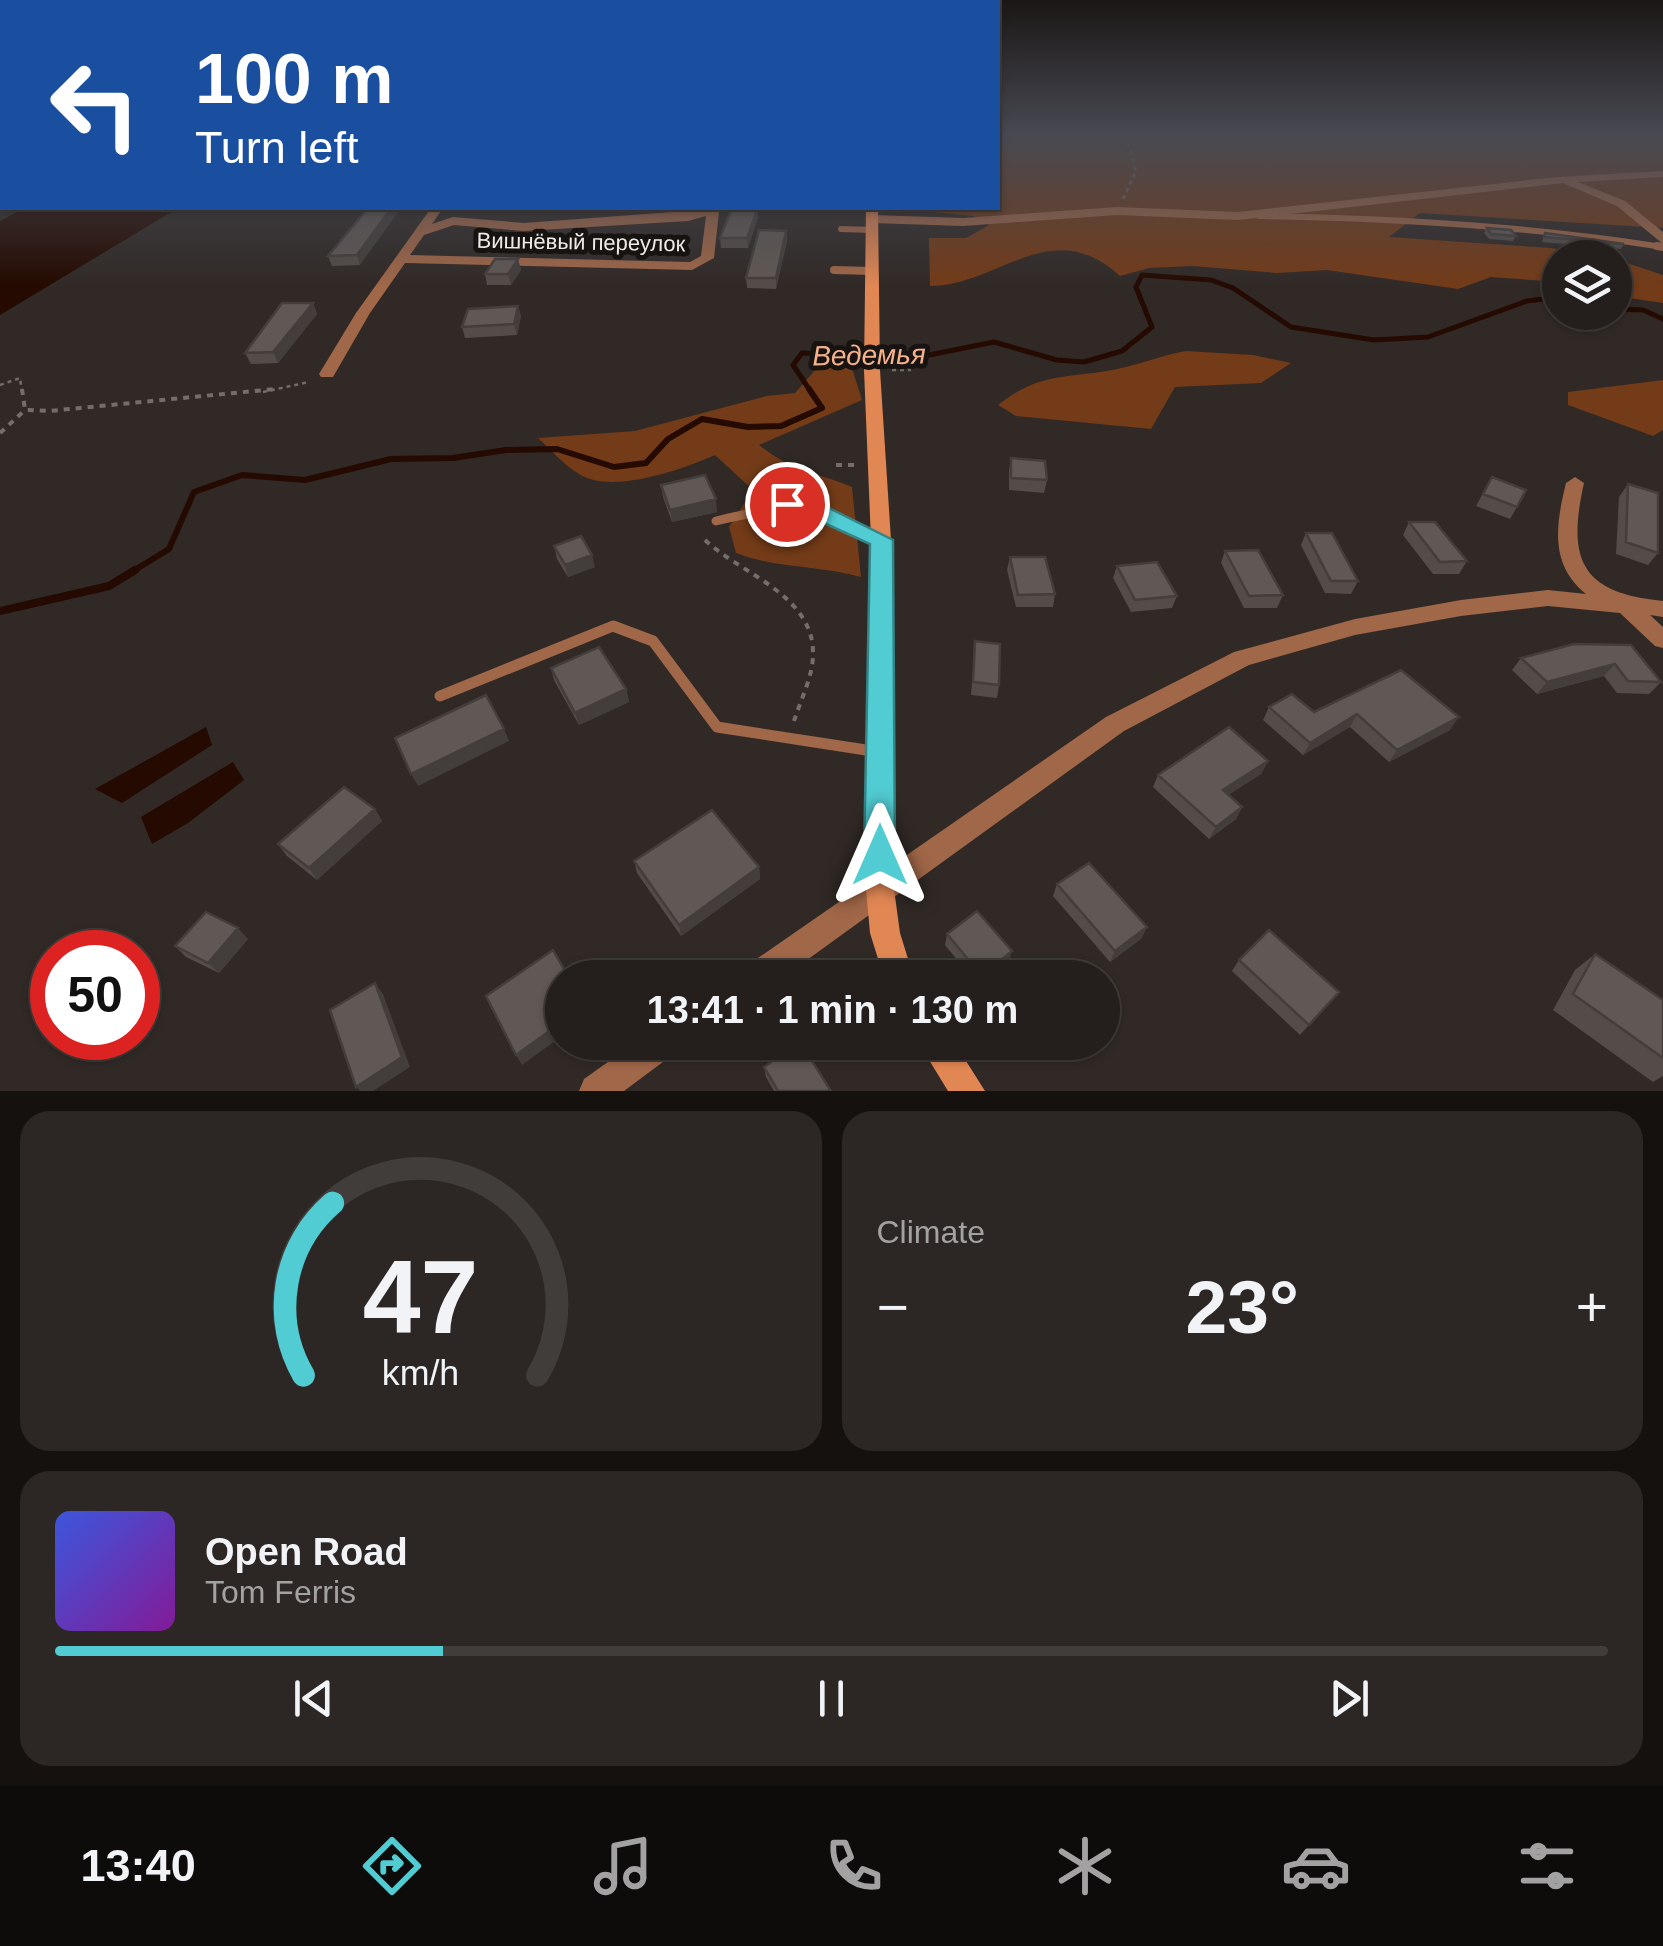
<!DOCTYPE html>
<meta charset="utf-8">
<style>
body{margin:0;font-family:Arial,sans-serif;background:#2c2725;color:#f1f3f6;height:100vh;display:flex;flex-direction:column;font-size:38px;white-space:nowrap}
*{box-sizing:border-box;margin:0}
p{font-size:32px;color:#a3a2a3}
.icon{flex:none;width:55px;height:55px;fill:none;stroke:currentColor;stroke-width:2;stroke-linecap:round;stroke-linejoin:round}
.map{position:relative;height:1091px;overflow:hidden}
.sheet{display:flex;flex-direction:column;gap:20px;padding:20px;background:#14110f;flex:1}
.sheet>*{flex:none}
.banner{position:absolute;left:0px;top:0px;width:1000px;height:210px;box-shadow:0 2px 8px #0004,0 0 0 2px #413d3b;background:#1a4fa0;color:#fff;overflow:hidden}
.tools{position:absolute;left:1542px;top:240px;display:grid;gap:20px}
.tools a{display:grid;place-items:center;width:90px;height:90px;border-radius:50%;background:#241f1c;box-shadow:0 2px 8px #0004,0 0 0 2px #413d3b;font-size:50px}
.speed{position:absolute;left:30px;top:930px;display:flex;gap:20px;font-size:50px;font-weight:700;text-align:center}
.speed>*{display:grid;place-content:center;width:130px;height:130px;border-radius:50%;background:#241f1c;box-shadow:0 2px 8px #0004,0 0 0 2px #413d3b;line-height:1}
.speed .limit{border:15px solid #d22;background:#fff;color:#111}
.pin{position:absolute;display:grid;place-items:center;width:85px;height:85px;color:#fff;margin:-42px;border:5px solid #fff;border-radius:50%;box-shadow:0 2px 10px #0007}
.me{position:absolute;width:110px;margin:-55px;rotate:0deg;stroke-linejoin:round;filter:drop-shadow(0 0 8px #0008)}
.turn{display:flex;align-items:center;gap:35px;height:210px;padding:0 30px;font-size:45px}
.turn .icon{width:130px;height:130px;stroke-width:2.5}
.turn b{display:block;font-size:70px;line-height:85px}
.big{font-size:75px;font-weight:800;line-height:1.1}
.sheet .widget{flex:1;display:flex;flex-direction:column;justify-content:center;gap:15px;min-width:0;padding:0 35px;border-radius:30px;background:#2c2725}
.sheet .dial{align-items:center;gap:0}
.dial svg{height:260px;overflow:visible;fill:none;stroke:#413d3b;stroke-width:7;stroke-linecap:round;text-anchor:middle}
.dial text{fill:#f1f3f6;stroke:none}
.song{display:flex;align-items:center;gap:30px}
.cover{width:120px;height:120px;border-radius:15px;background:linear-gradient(135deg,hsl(230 70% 55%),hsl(290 70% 35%))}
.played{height:10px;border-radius:5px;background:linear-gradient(90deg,#51ccd2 25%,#413d3b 25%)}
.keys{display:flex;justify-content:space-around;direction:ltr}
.heat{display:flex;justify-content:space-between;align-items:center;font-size:55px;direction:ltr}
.sheet .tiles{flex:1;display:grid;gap:20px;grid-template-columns:1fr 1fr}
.widget:last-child{grid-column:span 2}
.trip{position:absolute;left:545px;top:960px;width:575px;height:100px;border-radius:50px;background:#241f1c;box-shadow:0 2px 8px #0004,0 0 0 2px #413d3b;font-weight:800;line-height:100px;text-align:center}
.tab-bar{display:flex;height:160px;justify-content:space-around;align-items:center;background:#0e0c0b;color:#a3a2a3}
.tab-bar .icon{width:70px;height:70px}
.tab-bar .active{color:#51ccd2}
.tab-bar b{font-size:45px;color:#f1f3f6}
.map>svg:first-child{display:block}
.green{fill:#733b18}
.water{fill:#240a00}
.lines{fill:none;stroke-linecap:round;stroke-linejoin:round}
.stream-far2{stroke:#240a00;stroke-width:5}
.stream-far1{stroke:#240a00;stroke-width:6}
.stream{stroke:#240a00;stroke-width:8}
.path-far1{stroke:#746e6b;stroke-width:2.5;stroke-dasharray:4 4;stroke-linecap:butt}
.path{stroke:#746e6b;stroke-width:4;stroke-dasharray:6 6;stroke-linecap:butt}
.service-far3{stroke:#a06748;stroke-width:6}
.service-far2{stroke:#a06748;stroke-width:8}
.service-far1{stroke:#a06748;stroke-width:9}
.service{stroke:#a06748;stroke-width:11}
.minor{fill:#a06748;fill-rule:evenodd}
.secondary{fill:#e18754;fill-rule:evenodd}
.wall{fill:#534c48}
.shaded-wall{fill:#433e3b}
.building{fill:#605854;stroke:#433e3b;stroke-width:2.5}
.route{fill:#51ccd2;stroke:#358588;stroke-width:2.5}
.labels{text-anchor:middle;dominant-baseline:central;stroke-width:10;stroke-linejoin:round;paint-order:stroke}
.far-street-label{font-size:22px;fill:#eeeae7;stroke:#161311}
.water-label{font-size:28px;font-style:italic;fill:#f6b18b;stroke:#161311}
</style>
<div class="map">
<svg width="1663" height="1091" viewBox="0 0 1663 1091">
<rect width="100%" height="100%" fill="#302926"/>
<path class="green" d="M998,134H1663V228L1420,213L1389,237L1551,248L1610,257L1560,258V282L1491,277L1458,289L1327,270L1277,273L1193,266L1149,268L1120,276C1051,213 1000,285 930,286L929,238H966L989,225L973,216L893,208H998Z
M1615,259L1663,275V303L1615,296Z
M1186,351L1253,355L1291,363L1261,383L1175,387L1151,429L1016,416L998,405C1041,371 1068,379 1117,369C1140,364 1163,355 1186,351Z
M823,361L851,365L862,400L759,445C793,472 813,471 852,487L861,577C818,565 778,569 736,553L729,527L753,490L715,455C684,469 611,495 579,474C564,465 551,450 538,438L635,431L767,396L795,393Z
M1663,380V430L1653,436L1568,405V392Z"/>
<path class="water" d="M25,208H178L0,315V221Z
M206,727L212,745L122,803L95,789Z
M233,762L244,780L188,823L152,844L141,817Z"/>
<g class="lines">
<path class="stream-far2" d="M1615,309L1643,310L1663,319
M811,392L793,365L802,353L909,359L994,342L1057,360L1084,362L1122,351L1152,327L1136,287L1142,275L1211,280L1233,288L1291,327L1374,340L1428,337L1527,301L1560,297"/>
<path class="stream-far1" d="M130,573L169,549L194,492L242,475L305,480L391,459L453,458L506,450L557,449L614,467L646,463L668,439L702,419L748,427L781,426L822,408L809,389"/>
<path class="stream" d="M0,611L109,586L135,570"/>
<path class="path-far1" d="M1123,199L1136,171L1125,134
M892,370H911
M0,385L20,378L22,392
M263,392L309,382"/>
<path class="path" d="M22,389L25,410L49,411L275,389
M0,433L25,410
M836,465H857
M705,540C741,574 814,595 813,654C813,676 801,699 794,721"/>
<path class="service-far3" d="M1259,216C1394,218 1530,226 1663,247
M841,229L873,230"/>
<path class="service-far2" d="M1657,246L1663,247
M834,270L873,271"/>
<path class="service-far1" d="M716,521C792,502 811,508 881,540"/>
<path class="service" d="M440,696L613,626L653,641L717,727L879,752"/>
<path class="minor" d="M1663,171V177L1578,182L1625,201L1663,232V244L1617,206L1563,183L1238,220L1117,215L963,226L872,223L866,219L872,215L963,218L1117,207L1238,212L1557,177Z
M431,208H443L432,224L453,217L524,223L727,208L719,212L714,258L692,270L405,263L370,313L333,377H321L319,374L356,313ZM706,216L701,256L690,262L410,255L424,235L454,225L524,231L688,221Z
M1575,477L1584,483C1567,559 1580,593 1663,601V617L1650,615L1663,627V648L1655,646L1620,613L1548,606L1461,616L1355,635L1249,665L1124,731L782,978H741L745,967L1106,717L1234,652L1355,619L1461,600L1548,590L1586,594C1549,564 1556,524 1566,483Z
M636,1042H680L675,1053L624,1091H579L584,1079Z"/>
<path class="secondary" d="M866,208H878L880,370L891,540L894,889L900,933L914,978H884L870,933L866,889L871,540L864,370Z
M918,1042H954L985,1091H948Z"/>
</g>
<path class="wall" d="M368,208L360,265L332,266L328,256Z
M758,217L748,248H721L720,238Z
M1487,228L1516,236L1513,241L1489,239L1484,233Z
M786,231L787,241L776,289L747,288L746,278Z
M1545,233L1624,244L1621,249L1542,242Z
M518,259L521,270L511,285H487L485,274Z
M313,303L317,314L278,363L251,364L245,353Z
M518,306L521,316L517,335L465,338L462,327Z
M1011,458L1047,480L1044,493L1009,490V470Z
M1492,477L1517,507L1510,519L1476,506Z
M1628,484L1658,553L1648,565L1616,554L1619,497Z
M661,485L717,512L672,522L663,497Z
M1409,522L1467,561L1459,574H1433L1403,535Z
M1306,533L1358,581L1351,594L1325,593L1301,545Z
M554,546L595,567L568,577L557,559Z
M1225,551L1283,595L1277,608H1244L1221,563Z
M1010,557L1055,594L1053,607H1016L1007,570Z
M1117,566L1177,596L1172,608L1131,612L1113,578Z
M975,641L999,685L997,698L971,695Z
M1574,644L1661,682L1649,694L1617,693L1604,676L1537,694L1512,670L1521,658Z
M551,668L626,689L629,702L579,725L554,680Z
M1401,670L1450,730L1389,762L1350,727L1303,755L1263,720L1269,707L1314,712Z
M1268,761L1261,774L1228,795L1242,807L1236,819L1209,839L1153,787L1158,775Z
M375,809L382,821L317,880L287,856L278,844Z
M634,861L759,867L760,879L681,936L637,873Z
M1057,884L1142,938L1110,962L1053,896Z
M947,934L1009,962L990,978H972L945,945Z
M248,939L219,973L186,957L175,946Z
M1595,954L1663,1000V1076L1653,1082L1553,1010L1575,970Z
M1239,960L1339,992L1300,1035L1232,971Z
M764,1067L831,1091H774L766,1077Z"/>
<path class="shaded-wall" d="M391,208H401L360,265L357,255Z
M758,208V217L748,248L747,238Z
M786,231L787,241L776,289V278Z
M518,259L521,270L511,285L508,274Z
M313,303L317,314L278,363L273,352Z
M518,306L521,316L517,335L514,324Z
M716,499L717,512L672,522L670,510Z
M592,555L595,567L568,577L565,565Z
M1615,664L1604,676L1537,694L1547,682Z
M626,689L629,702L579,725L575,713Z
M1357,714L1350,727L1303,755L1310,743Z
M1459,717L1450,730L1389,762L1397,750Z
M504,729L509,741L418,786L411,774Z
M1268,761L1261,774L1217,802L1223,790Z
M1242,807L1236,819L1209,839L1216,827Z
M375,809L382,821L317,880L309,868Z
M759,867L760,879L681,936L679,925Z
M1147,927L1142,938L1110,962L1115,951Z
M238,928L248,939L219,973L208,963Z
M1012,951L1009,962L990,978H982Z
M375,983L383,994L410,1067L373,1091H360L356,1087Z
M562,1022V1036L522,1065L516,1055Z"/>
<path class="building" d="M368,208H391L357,255L328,256Z
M732,208H758L747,238H720Z
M1487,228L1511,230L1516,236L1491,234Z
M759,230L786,231L776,278H746Z
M1545,233L1624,244L1544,237Z
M495,259H518L508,274H485Z
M282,303H313L273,352L245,353Z
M518,306L514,324L462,327L468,309Z
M1011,458L1045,461L1047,480L1011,478Z
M705,475L716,499L670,510L661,485Z
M1492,477L1526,490L1517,507L1483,494Z
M1628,484L1658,493V553L1626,542Z
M1409,522H1435L1467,561L1440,562Z
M1306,533H1332L1358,581H1331Z
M581,536L592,555L565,565L554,546Z
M1258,550L1283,595L1249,596L1225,551Z
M1010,557H1045L1055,594L1018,595Z
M1157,562L1177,596L1135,600L1117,566Z
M975,641L1000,644L999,685L973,682Z
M1574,644L1631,645L1661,682L1628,681L1615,664L1547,682L1521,658Z
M599,647L626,689L575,713L551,668Z
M1401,670L1459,717L1397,750L1357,714L1310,743L1269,707L1292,694L1314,712Z
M486,695L504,729L411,774L395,738Z
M1229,727L1268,761L1223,790L1242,807L1216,827L1158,775Z
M344,787L375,809L309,868L278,844Z
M712,810L759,867L679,925L634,861Z
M1089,863L1147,927L1115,951L1057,884Z
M977,911L1012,951L982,976L947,934Z
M206,912L238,928L208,963L175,946Z
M1269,930L1339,992L1309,1025L1239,960Z
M553,950L569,978H562V1022L516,1055L486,996Z
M1595,954L1663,1000V1058L1573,994Z
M375,983L402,1057L356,1087L330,1010Z
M799,1042H800L831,1091H778L764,1067Z"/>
<linearGradient id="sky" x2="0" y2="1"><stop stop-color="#1a1715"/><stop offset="0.47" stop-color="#484952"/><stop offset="1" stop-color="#484952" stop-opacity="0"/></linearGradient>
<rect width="1663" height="287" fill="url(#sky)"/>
<path class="route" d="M787,498L825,506L893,540L895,855L891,865L880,870L869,865L864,855L870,544L811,517L779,509L776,504Z"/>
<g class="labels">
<g class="far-street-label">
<text transform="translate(581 242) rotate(1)">Вишнёвый переулок</text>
</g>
<g class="water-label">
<text transform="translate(869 355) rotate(-1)">Ведемья</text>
</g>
</g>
</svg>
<div class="tools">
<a><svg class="icon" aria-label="layers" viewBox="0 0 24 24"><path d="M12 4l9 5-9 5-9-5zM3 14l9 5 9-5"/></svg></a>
</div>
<div class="speed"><div class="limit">50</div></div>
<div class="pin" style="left:787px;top:504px;background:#d93025"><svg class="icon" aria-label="arrive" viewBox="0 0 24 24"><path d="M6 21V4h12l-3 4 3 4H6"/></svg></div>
<svg class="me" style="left:880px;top:855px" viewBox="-20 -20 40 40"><path d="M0-17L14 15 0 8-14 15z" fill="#51ccd2" stroke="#fff" stroke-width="4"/></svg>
<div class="trip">13:41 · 1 min · 130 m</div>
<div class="banner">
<div class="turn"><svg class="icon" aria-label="left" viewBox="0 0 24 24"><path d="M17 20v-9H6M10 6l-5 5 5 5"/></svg><div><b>100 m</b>Turn left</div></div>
</div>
</div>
<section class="sheet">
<div class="tiles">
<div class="widget dial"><svg viewBox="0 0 100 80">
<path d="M14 69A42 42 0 1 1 86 69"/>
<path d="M14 69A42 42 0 0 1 23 16" stroke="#51ccd2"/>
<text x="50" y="56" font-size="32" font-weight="700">47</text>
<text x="50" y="72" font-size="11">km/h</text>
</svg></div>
<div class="widget"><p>Climate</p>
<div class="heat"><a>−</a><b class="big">23°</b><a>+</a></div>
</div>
<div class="widget">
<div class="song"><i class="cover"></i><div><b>Open Road</b><p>Tom Ferris</p></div></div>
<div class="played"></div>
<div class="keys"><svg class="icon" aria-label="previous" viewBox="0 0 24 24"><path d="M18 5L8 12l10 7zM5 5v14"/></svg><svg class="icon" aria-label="pause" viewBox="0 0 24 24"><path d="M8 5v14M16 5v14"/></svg><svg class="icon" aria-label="next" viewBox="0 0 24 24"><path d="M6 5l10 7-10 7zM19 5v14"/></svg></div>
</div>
</div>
</section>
<nav class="tab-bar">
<b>13:40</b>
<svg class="icon active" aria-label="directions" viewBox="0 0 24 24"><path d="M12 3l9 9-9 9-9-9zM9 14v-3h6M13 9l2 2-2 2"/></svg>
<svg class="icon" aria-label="music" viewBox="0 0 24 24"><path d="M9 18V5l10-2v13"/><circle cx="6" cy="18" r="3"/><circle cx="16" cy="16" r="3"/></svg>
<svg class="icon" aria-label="phone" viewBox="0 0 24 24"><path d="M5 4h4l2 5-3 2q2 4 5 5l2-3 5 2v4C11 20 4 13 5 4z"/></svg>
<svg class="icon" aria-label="climate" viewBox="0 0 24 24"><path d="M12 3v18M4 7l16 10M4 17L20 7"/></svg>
<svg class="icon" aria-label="car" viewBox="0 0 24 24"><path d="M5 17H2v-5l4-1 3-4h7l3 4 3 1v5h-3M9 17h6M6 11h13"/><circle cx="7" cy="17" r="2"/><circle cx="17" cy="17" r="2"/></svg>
<svg class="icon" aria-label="filters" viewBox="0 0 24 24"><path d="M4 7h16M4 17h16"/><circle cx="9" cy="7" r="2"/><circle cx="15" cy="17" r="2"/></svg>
</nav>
